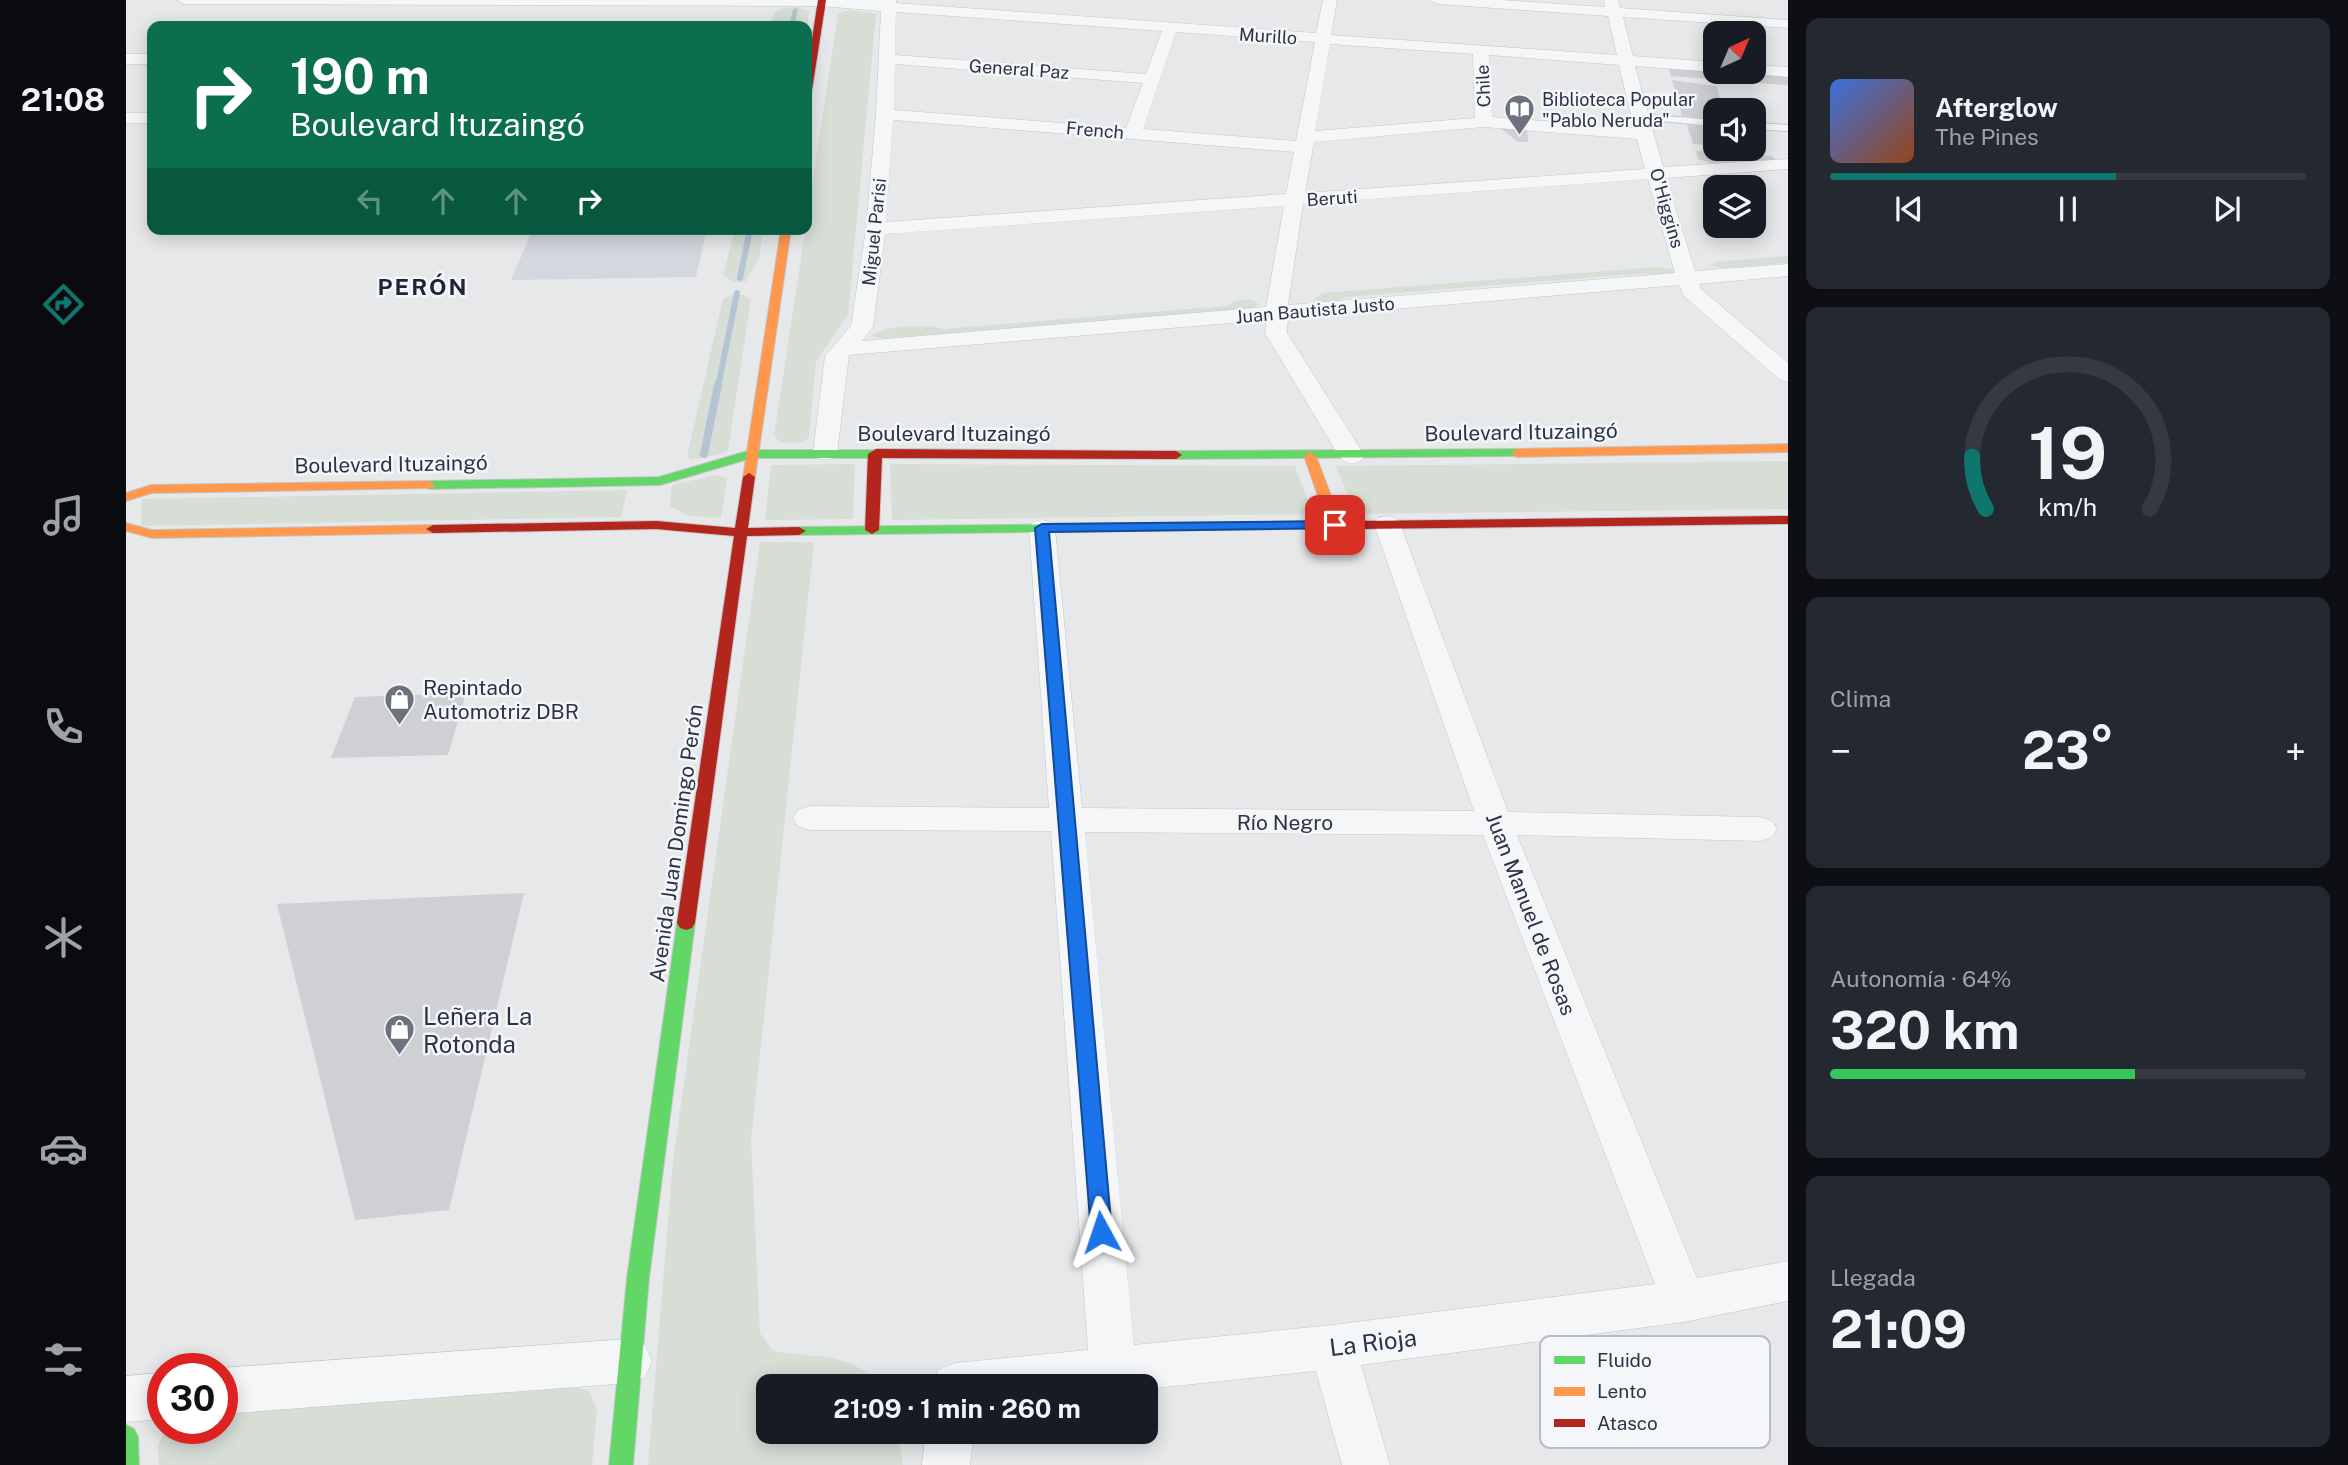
<!DOCTYPE html>
<html lang="es">
<meta charset="utf-8">
<style>
body{margin:0;font-family:"Public Sans",sans-serif;background:#242831;color:#f1f3f6;height:100vh;display:flex;flex-direction:column;font-size:26px;white-space:nowrap}
*{box-sizing:border-box;margin:0}
p{font-size:23px;color:#9ea1a6}
.icon{flex:none;width:38px;height:38px;fill:none;stroke:currentColor;stroke-width:2;stroke-linecap:round;stroke-linejoin:round}
.map{position:relative;flex:1;overflow:hidden}
.details{display:flex;flex-direction:column;gap:18px;padding:18px;background:#0d0f14;width:560px}
.details>*{flex:none}
.guide{position:absolute;left:21px;top:21px;width:665px;height:214px;border-radius:14px;box-shadow:0 4px 18px #0003;background:#0b6e4f;color:#fff;overflow:hidden}
.needle{width:46px;rotate:44deg}
.controls{position:absolute;left:1577px;top:21px;display:grid;gap:14px}
.controls a{display:grid;place-items:center;width:63px;height:63px;border-radius:14px;background:#171b24;box-shadow:0 4px 18px #0003;font-size:35px}
.speed{position:absolute;left:21px;top:1353px;display:flex;gap:14px;font-size:35px;font-weight:700;text-align:center}
.speed>*{display:grid;place-content:center;width:91px;height:91px;border-radius:50%;background:#171b24;box-shadow:0 4px 18px #0003;line-height:1}
.speed .limit{border:10px solid #d22;background:#fff;color:#111}
.pin{position:absolute;display:grid;place-items:center;width:60px;height:60px;color:#fff;margin:-30px;border-radius:14px;box-shadow:0 4px 10px #0006}
.me{position:absolute;width:77px;margin:-38px;rotate:355deg;stroke-linejoin:round;filter:drop-shadow(0 0 5px #0008)}
.turn{display:flex;align-items:center;gap:24px;height:147px;padding:0 28px;font-size:32px}
.turn .icon{width:91px;height:91px;stroke-width:2.5}
.turn b{display:block;font-size:49px;line-height:60px}
.lanes{display:flex;align-items:center;height:66px;padding:0 28px;background:#0003;justify-content:center;gap:35px;direction:ltr}
.lanes .off{opacity:.35}
.big{font-size:52px;font-weight:700;line-height:1.1}
.details .widget{flex:1;display:flex;flex-direction:column;justify-content:center;gap:10px;min-width:0;padding:0 24px;border-radius:14px;background:#242831}
.details .dial{align-items:center;gap:0}
.dial svg{height:182px;overflow:visible;fill:none;stroke:#363941;stroke-width:7;stroke-linecap:round;text-anchor:middle}
.dial text{fill:#f1f3f6;stroke:none}
.song{display:flex;align-items:center;gap:21px}
.cover{width:84px;height:84px;border-radius:10px;background:linear-gradient(135deg,hsl(220 70% 55%),hsl(20 70% 35%))}
.played{height:7px;border-radius:4px;background:linear-gradient(90deg,#0f766e 60%,#363941 60%)}
.keys{display:flex;justify-content:space-around;direction:ltr}
.heat{display:flex;justify-content:space-between;align-items:center;font-size:38px;direction:ltr}
.charge{height:10px;border-radius:5px;background:linear-gradient(90deg,#34c759 64%,#363941 0)}
.trip{position:absolute;left:630px;top:1374px;width:402px;height:70px;border-radius:14px;background:#171b24;box-shadow:0 4px 18px #0003;font-weight:700;line-height:70px;text-align:center}
main{display:flex;flex:1;min-height:0}
.dock{display:flex;flex-direction:column;width:126px;justify-content:space-around;align-items:center;background:#090b0e;color:#9ea1a6}
.dock .icon{width:49px;height:49px}
.dock .current{color:#0f766e}
.dock b{font-size:32px;color:#f1f3f6}
.map>svg:first-child{display:block}
.built{fill:#d4d7dd}
.green{fill:#d6ded6}
.lines{fill:none;stroke-linecap:round;stroke-linejoin:round}
.stream-far2{stroke:#b4c4d5;stroke-width:5}
.stream-far1{stroke:#b4c4d5;stroke-width:6}
.stream{stroke:#b4c4d5;stroke-width:8}
.building{fill:#ced0d3}
.lane-casing{stroke:#c4c6c8;stroke-width:2}
.street-casing{stroke:#c4c6c8;stroke-width:1}
.fast-casing{stroke:#c4c6c8;stroke-width:2}
.slow-casing{stroke:#c4c6c8;stroke-width:2}
.jam-casing{stroke:#c4c6c8;stroke-width:2}
.lane{fill:#f5f6f7;fill-rule:evenodd}
.street{fill:#f5f6f7;fill-rule:evenodd}
.fast{fill:#63d668;fill-rule:evenodd}
.slow{fill:#ff974d;fill-rule:evenodd}
.jam{fill:#b3261e;fill-rule:evenodd}
.route{fill:#1a73e8;stroke:#114b97;stroke-width:2}
.labels{text-anchor:middle;dominant-baseline:central;stroke-width:5;stroke-linejoin:round;paint-order:stroke}
.far-street-label{font-size:18px;fill:#2b3445;stroke:#f4f6f9}
.far-poi-label{font-size:18px;fill:#2b3445;stroke:#f4f6f9;text-anchor:start}
.street-label{font-size:21px;fill:#2b3445;stroke:#f4f6f9}
.poi-label{font-size:21px;fill:#2b3445;stroke:#f4f6f9;text-anchor:start}
.far-district-label{font-size:23px;font-weight:bold;letter-spacing:2px;fill:#1d2536;stroke:#f4f6f9}
.near-poi-label{font-size:24px;fill:#2b3445;stroke:#f4f6f9;text-anchor:start}
.near-street-label{font-size:24px;fill:#2b3445;stroke:#f4f6f9}
.key{fill:#f4f6f9;stroke:#b8bcc3;stroke-width:2}
.key-label{font-size:19px;fill:#2b3445}
</style>
<main>
<nav class="dock">
<b>21:08</b>
<svg class="icon current" aria-label="directions" viewBox="0 0 24 24"><path d="M12 3l9 9-9 9-9-9zM9 14v-3h6M13 9l2 2-2 2"/></svg>
<svg class="icon" aria-label="music" viewBox="0 0 24 24"><path d="M9 18V5l10-2v13"/><circle cx="6" cy="18" r="3"/><circle cx="16" cy="16" r="3"/></svg>
<svg class="icon" aria-label="phone" viewBox="0 0 24 24"><path d="M5 4h4l2 5-3 2q2 4 5 5l2-3 5 2v4C11 20 4 13 5 4z"/></svg>
<svg class="icon" aria-label="climate" viewBox="0 0 24 24"><path d="M12 3v18M4 7l16 10M4 17L20 7"/></svg>
<svg class="icon" aria-label="car" viewBox="0 0 24 24"><path d="M5 17H2v-5l4-1 3-4h7l3 4 3 1v5h-3M9 17h6M6 11h13"/><circle cx="7" cy="17" r="2"/><circle cx="17" cy="17" r="2"/></svg>
<svg class="icon" aria-label="filters" viewBox="0 0 24 24"><path d="M4 7h16M4 17h16"/><circle cx="9" cy="7" r="2"/><circle cx="15" cy="17" r="2"/></svg>
</nav>
<div class="map">
<svg width="1662" height="1465" viewBox="0 0 1662 1465">
<rect width="100%" height="100%" fill="#e6e8ea"/>
<path class="built" d="M407,229H581L570,277L385,280Z"/>
<path class="green" d="M670,7L683,11L681,28L643,26C648,10 653,7 670,7Z
M724,10L750,14L722,315L690,361L683,438L672,443L654,442L648,436L712,14Z
M609,229H637L633,259L619,282H607L597,275Z
M1662,256V263L1597,268L1584,266L1589,262Z
M1532,267L1549,270L1548,273L1533,276L1522,273L1220,297C1211,303 1198,305 1189,299L1197,293Z
M605,295H618L625,299L602,450L597,454L565,460L561,456L597,299Z
M1126,300L1133,304L1124,310L760,339L745,336C755,326 804,324 817,329L1101,306L1109,301Z
M1662,461V509L1230,514L1210,466Z
M729,464L727,519L639,520L645,465Z
M764,464L1169,466L1187,514L766,520Z
M590,475L601,478L595,518L563,516L544,506L546,485Z
M501,490L495,517L15,526L16,499Z
M634,542H688L625,1140L634,1333L647,1351C686,1359 726,1350 753,1386H642V1432H772L777,1465H522L547,1161Z
M445,1385L464,1392L471,1410L466,1465H33L32,1445L40,1428H96V1412Z"/>
<g class="lines">
<path class="stream-far2" d="M666,26L669,11"/>
<path class="stream-far1" d="M614,278L624,229
M592,387L611,293"/>
<path class="stream" d="M578,454L592,385"/>
</g>
<path class="building" d="M1542,67L1662,76V85L1545,76Z
M1546,80L1590,86L1596,103L1619,105L1637,111L1640,118L1628,117V110H1589V119L1556,116Z
M1561,125L1589,127V146L1567,144Z
M1374,128L1401,130L1402,142H1392Z
M1628,130L1632,131L1640,150L1628,149Z
M1570,151H1612L1617,157L1645,156L1651,160L1585,163L1572,159Z
M340,693L322,755L205,758L229,697Z
M398,893L323,1210L229,1220L151,904Z"/>
<g class="lines">
<defs>
<path id="lane" d="M1515,114L1589,120V126L1512,119V115Z
M1628,123L1662,125V131L1628,129Z"/>
<path id="street" d="M51,0H770V3L1190,33L1197,0H1211L1205,35L1491,55L1482,16L1311,4L1304,0H1375L1479,7L1478,0H1492L1494,8L1662,20V28L1497,17L1507,56L1589,62V72L1509,66L1537,167L1662,159V169L1540,178L1569,271L1662,264V276L1573,284L1575,289L1662,363V382L1654,380L1558,296L1553,285L1162,318L1161,333L1239,456L1235,461L1226,464L1217,461L1213,456L1139,333L1140,320L723,355L711,453L708,458L699,460L690,458L687,453L699,356L725,326L740,229L750,114L755,11L695,6L58,4ZM770,12L1036,31L1020,74L769,55ZM1050,32L1189,42L1170,141L1017,129ZM1204,44L1347,54L1349,118L1189,131ZM1363,55L1493,65L1508,128L1366,117ZM769,64L1017,83L1000,128L768,110ZM767,120L1168,152L1160,194L760,222ZM1358,127L1511,139L1519,169L1179,193L1188,142ZM1522,179L1549,273L1162,305L1177,204ZM1158,206L1140,307L736,341L747,327L759,234Z
M0,54H26V64H0Z
M1628,65L1662,67V77L1622,73L1628,72Z
M0,113H26V123H0Z
M1261,516L1270,518L1274,524L1382,812L1634,817L1646,821L1651,829L1646,837L1634,841L1391,835L1571,1278L1662,1261V1301L1558,1322L1235,1365L1264,1465H1216L1190,1371L1020,1389V1386H806L812,1370L829,1363L962,1350L925,831L684,830L672,826L667,818L672,810L684,806L923,808L903,528L907,522L916,520L925,522L929,528L956,808L1348,811L1248,524L1252,518ZM959,832L1357,835L1529,1284L1207,1325L1008,1345Z
M503,1339L519,1345L526,1361L519,1377L503,1383L96,1414V1368Z
M37,1373V1419L0,1422V1376Z
M800,1432H848L844,1465H796Z"/>
<path id="fast" d="M1391,449L1397,453L1395,456L1050,459L1044,455L1050,451Z
M625,450H748L754,454L748,458H626L534,485L303,489L297,485L303,481L533,477Z
M1234,521L1239,522V528L673,535L666,531L673,527Z
M560,916L566,918L569,923L523,1278L507,1465H483L501,1278L551,923L554,918Z
M0,1425L8,1429L12,1437L13,1465H0Z"/>
<path id="slow" d="M655,229H665L629,477L623,481L617,477Z
M1662,444V452L1391,457L1385,453L1391,449Z
M1184,452L1190,456L1216,525L1214,528H1204L1202,525L1178,456Z
M303,481L309,485L308,488L26,493L0,501V493L25,485Z
M0,523L26,530L307,525L314,529L307,533L26,538L0,531Z"/>
<path id="jam" d="M692,0H700L685,96L681,98V72Z
M750,449L1050,451L1056,455L1050,459L756,458L753,530L746,534L739,530L742,454Z
M623,473L629,477L622,528L673,527L680,531L673,535L621,536L569,923L566,928L560,930L554,928L551,923L608,536L530,529L307,533L300,529L307,525L530,521L609,528L617,477Z
M1662,516V524L1234,529L1227,525L1234,521Z"/>
</defs>
<use href="#lane" class="lane-casing"/>
<use href="#street" class="street-casing"/>
<use href="#fast" class="fast-casing"/>
<use href="#slow" class="slow-casing"/>
<use href="#jam" class="jam-casing"/>
<use href="#lane" class="lane"/>
<use href="#street" class="street"/>
<use href="#fast" class="fast"/>
<use href="#slow" class="slow"/>
<use href="#jam" class="jam"/>
</g>
<path class="route" d="M1209,521L1214,522V528L923,532L986,1232L983,1239L975,1242L968,1239L965,1232L909,528L916,524Z"/>
<defs>
<symbol id="library-pin" viewBox="-11 -11 22 30"><path d="M0 17L-7.5 6A9.5 9.5 0 1 1 7.5 6Z" fill="#6c737f" stroke="#f4f6f9"/><path d="M-6-4Q-3-5.5-.7-3.5V5Q-3 3-6 4ZM6-4Q3-5.5 .7-3.5V5Q3 3 6 4Z" fill="#fff"/></symbol>
<symbol id="shop-pin" viewBox="-11 -11 22 30"><path d="M0 17L-7.5 6A9.5 9.5 0 1 1 7.5 6Z" fill="#6c737f" stroke="#f4f6f9"/><path d="M-5-2.5h2.3a2.7 3.5 0 0 1 5.4 0H5L5.5 6h-11ZM-1.5-2.5h3a1.5 2.3 0 0 0-3 0Z" fill="#fff"/></symbol>
</defs>
<g fill-rule="evenodd">
<use href="#library-pin" x="1376" y="92" width="35" height="47"/>
<use href="#shop-pin" x="256" y="682" width="35" height="47"/>
<use href="#shop-pin" x="256" y="1012" width="35" height="47"/>
</g>
<g class="labels">
<g class="far-street-label">
<text transform="translate(1142 36) rotate(4)">Murillo</text>
<text transform="translate(893 69) rotate(4)">General Paz</text>
<text transform="translate(1357 86) rotate(-93)">Chile</text>
<text transform="translate(969 130) rotate(5)">French</text>
<text transform="translate(1206 198) rotate(-4)">Beruti</text>
<text transform="translate(1541 208) rotate(74)">O'Higgins</text>
<text transform="translate(748 232) rotate(-84)">Miguel Parisi</text>
<text transform="translate(1189 310) rotate(-5)">Juan Bautista Justo</text>
</g>
<g class="far-poi-label">
<text x="1416" y="99">Biblioteca Popular<tspan x="1416" dy="21">"Pablo Neruda"</tspan></text>
</g>
<g class="street-label">
<text transform="translate(1395 432) rotate(-1)">Boulevard Ituzaingó</text>
<text x="828" y="433">Boulevard Ituzaingó</text>
<text transform="translate(265 464) rotate(-1)">Boulevard Ituzaingó</text>
<text x="1159" y="822">Río Negro</text>
<text transform="translate(550 843) rotate(-82)">Avenida Juan Domingo Perón</text>
<text transform="translate(1405 914) rotate(69)">Juan Manuel de Rosas</text>
</g>
<g class="poi-label">
<text x="297" y="687">Repintado<tspan x="297" dy="24">Automotriz DBR</tspan></text>
</g>
<g class="far-district-label">
<text x="297" y="286">PERÓN</text>
</g>
<g class="near-poi-label">
<text x="297" y="1016">Leñera La<tspan x="297" dy="28">Rotonda</tspan></text>
</g>
<g class="near-street-label">
<text transform="translate(1247 1342) rotate(-7)">La Rioja</text>
</g>
</g>
<rect x="1414" y="1336" width="230" height="112" rx="10" class="key"/>
<rect x="1428" y="1356" width="31" height="8" fill="#63d668"/>
<rect x="1428" y="1387" width="31" height="9" fill="#ff974d"/>
<rect x="1428" y="1419" width="31" height="8" fill="#b3261e"/>
<g class="key-label">
<text x="1471" y="1367">Fluido</text>
<text x="1471" y="1398">Lento</text>
<text x="1471" y="1430">Atasco</text>
</g>
</svg>
<div class="controls">
<a><svg class="needle" viewBox="-14 -14 28 28"><path d="M0-13l5 13h-10z" fill="#e53935"/><path d="M0 13l5-13h-10z" fill="#9ea1a6"/></svg></a>
<a><svg class="icon" aria-label="sound" viewBox="0 0 24 24"><path d="M4 9h4l5-4v14l-5-4H4zM17 9q2 3 0 6"/></svg></a>
<a><svg class="icon" aria-label="layers" viewBox="0 0 24 24"><path d="M12 4l9 5-9 5-9-5zM3 14l9 5 9-5"/></svg></a>
</div>
<div class="speed"><div class="limit">30</div></div>
<div class="pin" style="left:1209px;top:525px;background:#d93025"><svg class="icon" aria-label="arrive" viewBox="0 0 24 24"><path d="M6 21V4h12l-3 4 3 4H6"/></svg></div>
<svg class="me" style="left:975px;top:1232px" viewBox="-20 -20 40 40"><path d="M0-17L14 15 0 8-14 15z" fill="#1a73e8" stroke="#fff" stroke-width="4"/></svg>
<div class="trip">21:09 · 1 min · 260 m</div>
<div class="guide">
<div class="turn"><svg class="icon" aria-label="right" viewBox="0 0 24 24"><path d="M7 20v-9h11M14 6l5 5-5 5"/></svg><div><b>190 m</b>Boulevard Ituzaingó</div></div>
<div class="lanes"><svg class="icon off" aria-label="left" viewBox="0 0 24 24"><path d="M17 20v-9H6M10 6l-5 5 5 5"/></svg><svg class="icon off" aria-label="ahead" viewBox="0 0 24 24"><path d="M12 20V5M6 11l6-6 6 6"/></svg><svg class="icon off" aria-label="ahead" viewBox="0 0 24 24"><path d="M12 20V5M6 11l6-6 6 6"/></svg><svg class="icon" aria-label="right" viewBox="0 0 24 24"><path d="M7 20v-9h11M14 6l5 5-5 5"/></svg></div>
</div>
</div>
<section class="details">
<div class="widget">
<div class="song"><i class="cover"></i><div><b>Afterglow</b><p>The Pines</p></div></div>
<div class="played"></div>
<div class="keys"><svg class="icon" aria-label="previous" viewBox="0 0 24 24"><path d="M18 5L8 12l10 7zM5 5v14"/></svg><svg class="icon" aria-label="pause" viewBox="0 0 24 24"><path d="M8 5v14M16 5v14"/></svg><svg class="icon" aria-label="next" viewBox="0 0 24 24"><path d="M6 5l10 7-10 7zM19 5v14"/></svg></div>
</div>
<div class="widget dial"><svg viewBox="0 0 100 80">
<path d="M14 69A42 42 0 1 1 86 69"/>
<path d="M14 69A42 42 0 0 1 8 46" stroke="#0f766e"/>
<text x="50" y="56" font-size="32" font-weight="700">19</text>
<text x="50" y="72" font-size="11">km/h</text>
</svg></div>
<div class="widget"><p>Clima</p>
<div class="heat"><a>−</a><b class="big">23°</b><a>+</a></div>
</div>
<div class="widget"><p>Autonomía · 64%</p><b class="big">320 km</b><div class="charge"></div></div>
<div class="widget"><p>Llegada</p><b class="big">21:09</b></div>
</section>
</main>
